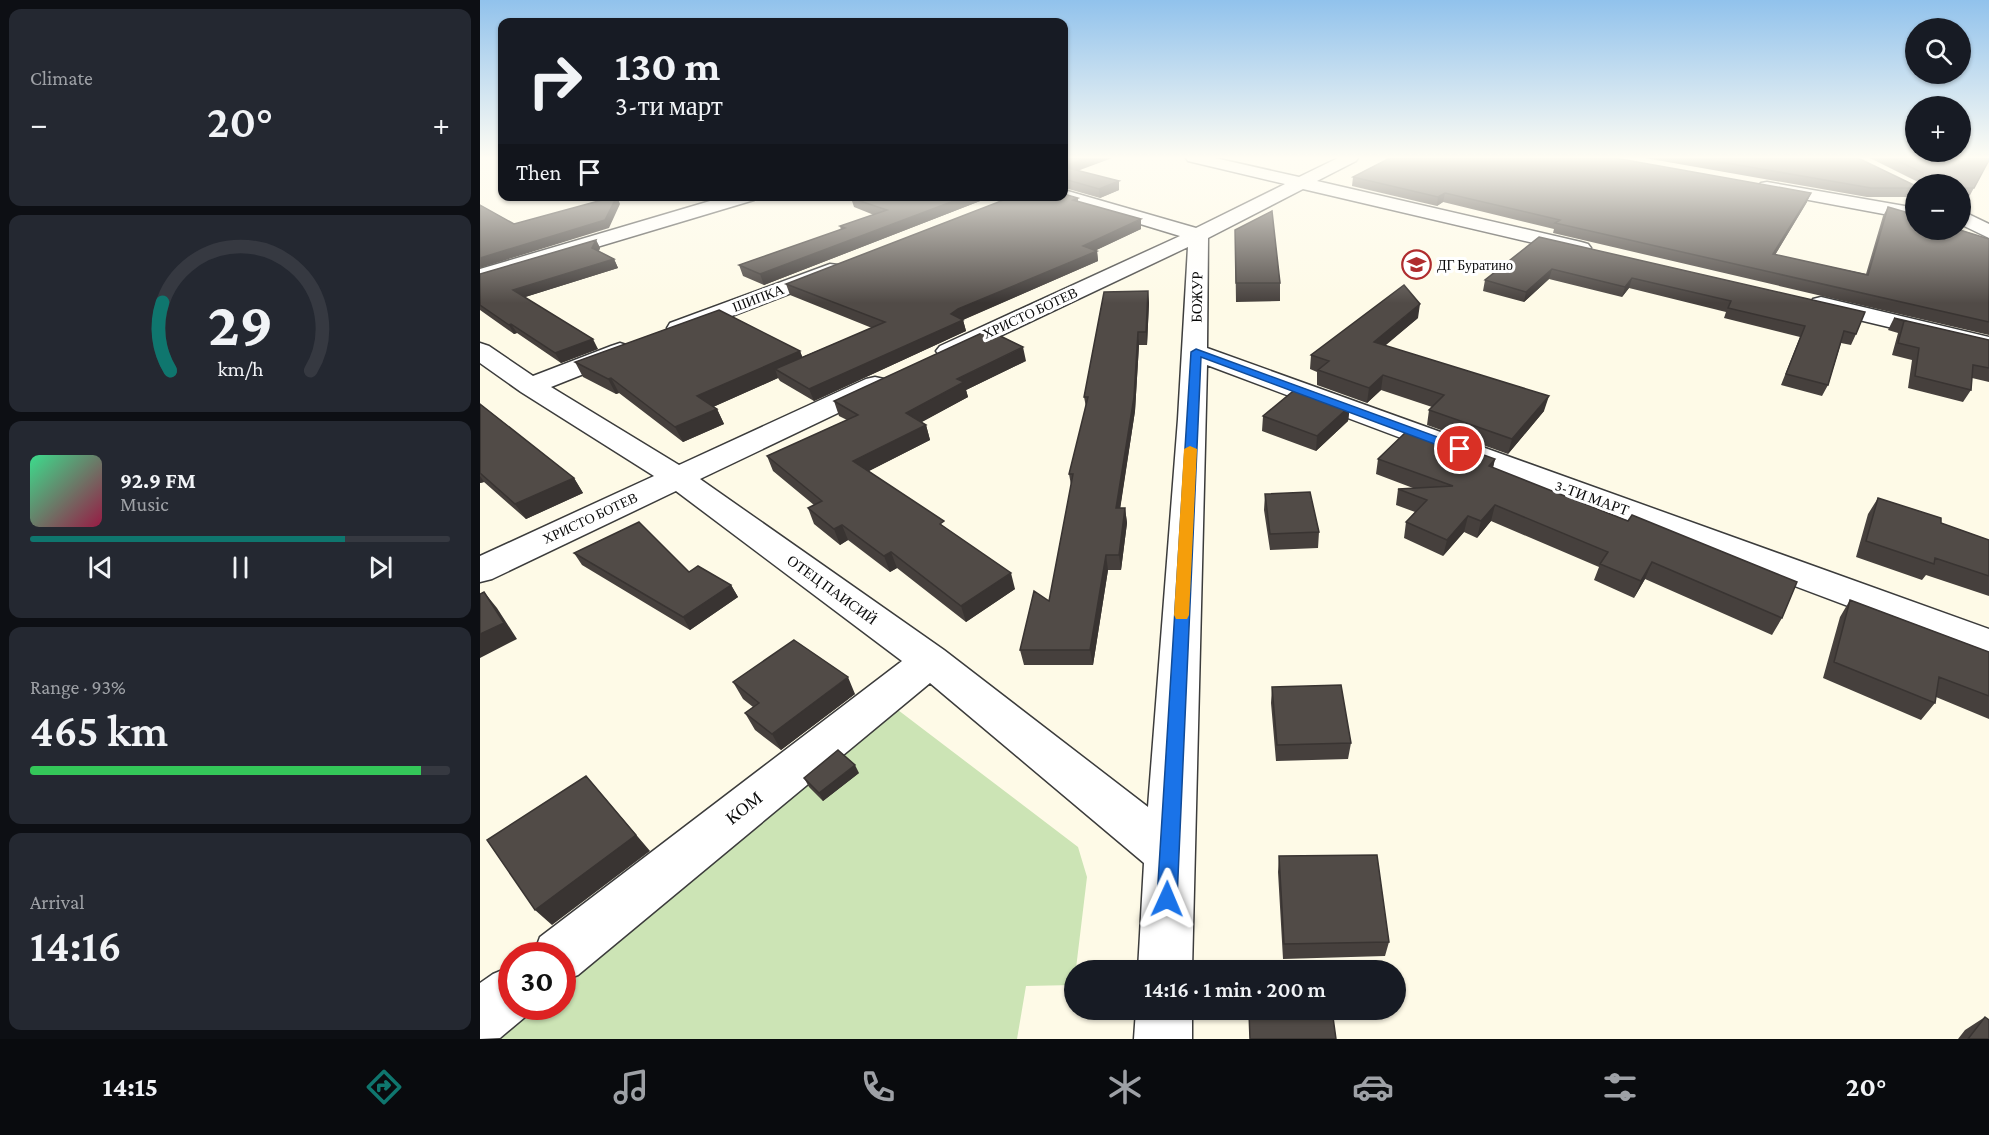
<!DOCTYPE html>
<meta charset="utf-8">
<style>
body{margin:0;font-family:"Crimson Pro",serif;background:#242831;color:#f1f3f6;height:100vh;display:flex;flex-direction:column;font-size:22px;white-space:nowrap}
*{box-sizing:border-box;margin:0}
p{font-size:20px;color:#9ea1a6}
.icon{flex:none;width:33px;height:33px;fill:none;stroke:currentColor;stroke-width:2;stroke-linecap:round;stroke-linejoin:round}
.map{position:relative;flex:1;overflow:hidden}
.sheet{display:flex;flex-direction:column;gap:9px;padding:9px;background:#0d0f14;width:480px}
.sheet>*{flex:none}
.top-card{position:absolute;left:18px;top:18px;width:570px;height:183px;border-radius:12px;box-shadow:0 2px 4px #0004;background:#171b24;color:#f1f3f6;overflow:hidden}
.fabs{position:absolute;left:1425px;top:18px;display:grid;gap:12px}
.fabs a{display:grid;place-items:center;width:66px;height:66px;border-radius:50%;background:#171b24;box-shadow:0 2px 4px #0004;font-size:30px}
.speed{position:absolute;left:18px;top:942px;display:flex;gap:12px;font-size:30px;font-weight:700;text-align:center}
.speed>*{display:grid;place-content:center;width:78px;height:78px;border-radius:50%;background:#171b24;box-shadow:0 2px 4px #0004;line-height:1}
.speed .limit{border:9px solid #d22;background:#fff;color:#111}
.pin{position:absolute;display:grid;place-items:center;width:51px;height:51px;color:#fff;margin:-26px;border:3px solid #fff;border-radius:50%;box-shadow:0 2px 6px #0007}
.me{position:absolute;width:66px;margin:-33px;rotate:1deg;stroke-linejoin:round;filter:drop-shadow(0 0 4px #0008)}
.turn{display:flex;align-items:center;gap:21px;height:126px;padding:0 18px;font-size:27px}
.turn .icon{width:78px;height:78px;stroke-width:2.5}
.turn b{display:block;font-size:42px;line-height:51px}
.then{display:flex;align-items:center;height:57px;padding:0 18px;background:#0003;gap:12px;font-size:22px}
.big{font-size:45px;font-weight:600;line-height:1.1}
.sheet .widget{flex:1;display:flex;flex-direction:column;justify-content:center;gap:9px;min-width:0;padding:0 21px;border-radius:12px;background:#242831}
.sheet .dial{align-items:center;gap:0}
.dial svg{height:156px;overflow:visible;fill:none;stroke:#363941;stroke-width:7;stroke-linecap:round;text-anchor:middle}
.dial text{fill:#f1f3f6;stroke:none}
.song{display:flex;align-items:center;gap:18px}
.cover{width:72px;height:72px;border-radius:9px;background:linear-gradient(135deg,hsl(150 70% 55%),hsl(340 70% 35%))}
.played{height:6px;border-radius:3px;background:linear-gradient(90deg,#0f766e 75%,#363941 75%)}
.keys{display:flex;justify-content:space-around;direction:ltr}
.heat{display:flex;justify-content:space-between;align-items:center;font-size:33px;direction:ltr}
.charge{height:9px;border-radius:4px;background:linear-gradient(90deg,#34c759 93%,#363941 0)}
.trip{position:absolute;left:584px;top:960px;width:342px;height:60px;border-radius:30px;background:#171b24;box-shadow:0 2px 4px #0004;font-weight:600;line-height:60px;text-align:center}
.dock{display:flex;height:96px;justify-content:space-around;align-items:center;background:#090b0e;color:#9ea1a6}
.dock .icon{width:42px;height:42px}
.dock .current{color:#0f766e}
.dock b{font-size:27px;color:#f1f3f6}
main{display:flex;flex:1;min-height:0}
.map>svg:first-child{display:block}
.green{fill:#cce4b5}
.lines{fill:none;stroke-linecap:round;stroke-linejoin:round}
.minor-casing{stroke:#3c3c3c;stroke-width:3}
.minor{fill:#fff;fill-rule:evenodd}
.wall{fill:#46403d}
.shaded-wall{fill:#393432}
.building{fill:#514b47;stroke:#393432;stroke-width:1.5}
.route{fill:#1a73e8;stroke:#114b97;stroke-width:1.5}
.slow{fill:#f59e0b}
.labels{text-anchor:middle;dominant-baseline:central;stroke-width:6;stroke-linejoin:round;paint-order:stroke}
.far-poi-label{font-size:14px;fill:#090909;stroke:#fff;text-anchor:start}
.far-street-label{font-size:14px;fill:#090909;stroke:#fff}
.street-label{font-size:15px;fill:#090909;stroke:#fff}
.near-street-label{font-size:18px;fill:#090909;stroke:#fff}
</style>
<main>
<section class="sheet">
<div class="widget"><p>Climate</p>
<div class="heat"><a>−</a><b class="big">20°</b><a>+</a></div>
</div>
<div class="widget dial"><svg viewBox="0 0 100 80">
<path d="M14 69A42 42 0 1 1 86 69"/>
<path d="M14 69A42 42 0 0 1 10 34" stroke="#0f766e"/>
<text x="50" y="56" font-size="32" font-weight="700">29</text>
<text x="50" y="72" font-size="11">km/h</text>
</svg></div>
<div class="widget">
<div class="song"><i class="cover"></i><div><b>92.9 FM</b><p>Music</p></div></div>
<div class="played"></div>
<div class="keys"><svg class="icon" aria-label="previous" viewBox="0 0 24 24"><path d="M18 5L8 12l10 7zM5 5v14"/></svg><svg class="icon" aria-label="pause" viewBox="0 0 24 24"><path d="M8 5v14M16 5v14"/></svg><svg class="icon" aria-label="next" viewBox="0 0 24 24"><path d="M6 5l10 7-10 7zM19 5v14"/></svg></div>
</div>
<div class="widget"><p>Range · 93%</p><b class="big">465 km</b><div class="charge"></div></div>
<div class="widget"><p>Arrival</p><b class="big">14:16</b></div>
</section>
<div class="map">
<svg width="1509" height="1039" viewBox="0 0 1509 1039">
<rect width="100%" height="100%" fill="#fefae7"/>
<path class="green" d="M393,691L598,847L607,877L594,985L546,986L537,1039H0V1008L82,1006V956Z"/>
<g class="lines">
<defs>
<path id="minor" d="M706,158H735L819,177L858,158H878L876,161L837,181L1101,242L1108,244L1111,248L1108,252L1101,254L823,189L728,238L727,348L1509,629V659L727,365L712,970H658L664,863L450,683L98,975L82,981V956H53L60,937L422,661L196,491L12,579L0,582V556L174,476L41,392L0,363V343L9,346L53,376L131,346L140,343L149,346L153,351L149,356L71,387L199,465L386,379L395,377L404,379L408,385L404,391L220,479L464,650L668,807L698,419L708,247L478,356L469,359L460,356L456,351L460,346L700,236L578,199L576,196H584V190L716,228L805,184L708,161Z
M1287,182L1436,208V220L1281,191L1278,187L1281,183Z
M247,196H277L274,200L0,282V269Z
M1480,210L1509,224V238L1480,224Z
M350,264L358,265L361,270L358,275L208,333L199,335L190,333L187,328L190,323Z
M1341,297L1509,337V351L1333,309L1330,304L1333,299Z
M32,966V1006H54L51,1012L20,1038L0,1039V983L13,974Z
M656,1010H712V1039H654Z"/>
</defs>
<use href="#minor" class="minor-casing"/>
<use href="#minor" class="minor"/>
</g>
<path class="wall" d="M584,158H632L597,170L639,190L620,198L585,188L584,190Z
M906,158H1135L1327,202L1295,255L1386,274L1403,216L1408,207L1509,239V335L1073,233L1074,229L963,202L957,206L872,186L873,177L907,159Z
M1165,158H1378L1436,186V192L1433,197H1387Z
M1390,158H1509V160L1489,197H1480V184H1438V182Z
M513,196L284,285L263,276L259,265L361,230L360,226L394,215L374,207L371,198Z
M598,198V201L661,229L616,250L617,251L618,261L483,320L486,331L334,401L300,381L298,378L233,407L237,409L244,424L203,442L139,393L136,394L103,377L95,362L320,351L322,357L392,328L310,295L306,284Z
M755,230L800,283V301L756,302Z
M1059,237L1376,334L1371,345L1361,343L1348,385L1342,396L1301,385L1320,337L1244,318L1246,312L1149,288L1142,297L1069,279L1044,302L1003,291L1005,280Z
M116,240L120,248L119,251L134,259L138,268L45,297L118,349L81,363L37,333L34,334L0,310V274Z
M668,291L669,303L667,345H659L655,411L640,508H645L647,523L641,570H628L613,665H544L540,650L569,601L591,485L589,474L606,407L604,397Z
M938,318L905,345L1064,411L1028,454L947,425L949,410L952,407L901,390L887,403L837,385V372L830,369L831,355Z
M1414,318L1509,340V382L1492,378L1491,390L1483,402L1428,388L1432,360L1412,355L1418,333L1408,330Z
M546,361L486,390L488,397L441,422L446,425L450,440L389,471L466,528L535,589L486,622L417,568L410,572L368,540L360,545L334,524L328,508L334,505L293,471L287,456L367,420L359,416L354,401Z
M0,404L94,478L103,493L46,519L4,482L0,483Z
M870,406L868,421L836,451L782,431L783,416Z
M898,459H1015L1013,468L1302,618L1292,635L1165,579L1154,598L1114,580L1119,567L1011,521L997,538L984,532L963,556L924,538L926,522L935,512L916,505L918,489L933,488L896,474Z
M785,494L839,532L838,548L790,550L784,510Z
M1398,498L1461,523L1509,540V596L1446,575L1442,580L1376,557L1388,514Z
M94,553L251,585L258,597L210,630L102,565Z
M1370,600L1509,652V719L1456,697L1455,703L1441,720L1343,678L1360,617Z
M253,682L375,694L301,750L275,730L265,713L273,707L263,699Z
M792,687L871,743L868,759L796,761L791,703Z
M379,773L343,801L329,787L324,778Z
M799,856L909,942L905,956L803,959L798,872Z
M1505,1017L1509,1039H1478L1485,1030Z"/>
<path class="shaded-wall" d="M607,158H632L584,176V166Z
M639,181V190L620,198L619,189Z
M965,193L963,202L957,206L958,197Z
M1331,193L1327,202L1289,265L1293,254Z
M137,196L140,204L129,228L0,268V258Z
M487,196H513L284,285L280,274Z
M661,219V229L604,256L603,246Z
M116,240L120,248L116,256L112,248Z
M617,251L618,261L480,321L483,320L486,331L334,401L329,389L478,309Z
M134,259L138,268L39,299L33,290Z
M1072,269L1069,279L1044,302L1046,292Z
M1152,278L1149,288L1142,297L1145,287Z
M668,291L669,303L667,345L666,332Z
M940,304L938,318L893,356L894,342Z
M31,324L37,333L34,334L29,325Z
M658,332L659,345L655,411L638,523L636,508Z
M113,339L118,349L81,363L75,353Z
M543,347L546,361L486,390L488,397L431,428L426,413L477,379Z
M320,351L326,366L295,369L298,378L224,411L217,396Z
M903,375L901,390L887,403L889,388Z
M131,378L139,393L136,394L128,379Z
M1069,396L1064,411L1028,454L1032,439Z
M870,406L868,421L836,451L837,436Z
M237,409L244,424L203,442L195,427Z
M446,425L450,440L379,476L373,461Z
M1015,459L1011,474L1009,466Z
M0,476L4,482L0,483Z
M94,478L103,493L46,519L35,504Z
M1015,505L1011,521L997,538L1001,521Z
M645,508L647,523L641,570L639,555Z
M988,516L984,532L963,556L967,540Z
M362,525L368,540L360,545L354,529Z
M411,552L417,568L410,572L404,556Z
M626,555L628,570L613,665L610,650Z
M1172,562L1165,579L1154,598L1161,581Z
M531,573L535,589L486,622L481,606Z
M251,585L258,597L210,630L203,617Z
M4,592L17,608L37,639L0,658V634Z
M368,677L375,694L301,750L292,734Z
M375,765L379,773L343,801L339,793Z
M106,776L170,851L72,925L55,910Z"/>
<path class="building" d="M584,158H607L584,166Z
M910,158H1135L1331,193L1293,254L1388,275L1408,207L1436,215V230H1480L1509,239V322L1075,223L1080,220L965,193L958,197L873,177Z
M1218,158H1378L1436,186V188H1391Z
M1412,158H1509V160L1494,188H1480V184H1443V173Z
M584,167L639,181L619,189L584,179Z
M584,194L598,198L593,200L661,219L603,246L617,251L478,309L471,314L483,320L329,389L295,369L405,322L306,284L534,196H584Z
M137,196L125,220L0,258V205L34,224Z
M375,196H487L280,274L259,265L365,228L360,226L407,210L371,198Z
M792,211L800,283H756L755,230Z
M1059,237L1385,312L1376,334L1364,331L1348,385L1306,374L1325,326L1248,308L1251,301L1152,278L1145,287L1072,269L1046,292L1005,280Z
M116,240L112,248L134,259L33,290L113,339L75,353L31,324L29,325L0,305V274Z
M924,285L940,304L894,342L1069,396L1032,439L949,410L964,395L903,375L889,388L838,370L849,361L831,355Z
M668,291L666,332H658L654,397L636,508H645L639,555H626L610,650H540L554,591L569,601L593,474H589L608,397H604L624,292Z
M239,310L320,351L217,396L237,409L195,427L131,378L128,379L95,362Z
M1414,318L1509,340V368L1493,365L1491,390L1435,376L1439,348L1418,343L1424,321Z
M508,330L543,347L477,379L484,382L426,413L446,425L373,461L464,521L460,524L531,573L481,606L411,552L404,556L362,525L354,529L328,508L342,501L287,456L378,415L354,401Z
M818,387L870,406L837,436L783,416Z
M0,404L94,478L35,504L0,473Z
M930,428L1015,459L1009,466L1148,521L1152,515L1317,582L1302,618L1172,562L1161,581L1120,564L1128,552L1015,505L1001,521L988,516L967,540L926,522L947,500L918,489L973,486L898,459Z
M830,492L839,532L790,534L785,494Z
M1398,498L1461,518V523L1509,540V576L1455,558L1454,564L1386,541Z
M159,522L209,572L218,566L251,585L203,617L94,553Z
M4,592L24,623L0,634V594Z
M1370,600L1509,652V696L1459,677L1455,703L1354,662Z
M314,640L368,677L292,734L265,713L279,703L253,682Z
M861,685L871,743L797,745L792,687Z
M358,750L375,765L339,793L324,778Z
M106,776L156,835L55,910L7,840Z
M897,855L909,942L804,944L799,856Z
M852,1010L856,1039H770L769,1013Z
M1505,1017L1509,1020V1039H1488Z"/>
<linearGradient id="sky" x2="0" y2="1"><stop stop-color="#91c2ec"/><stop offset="0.52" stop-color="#fffdf4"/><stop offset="1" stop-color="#fffdf4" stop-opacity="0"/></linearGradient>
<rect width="1509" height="303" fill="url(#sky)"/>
<path class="route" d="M716,349L985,447L986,449L985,452H976L721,357L697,899L694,907L687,910L680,907L677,899L711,352Z"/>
<path class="slow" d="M710,446L717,449L709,615L707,619H696L694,615L704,449Z"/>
<defs>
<symbol id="school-ring" viewBox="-11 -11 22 22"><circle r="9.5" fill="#fff" stroke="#af2c2e" stroke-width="1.5"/><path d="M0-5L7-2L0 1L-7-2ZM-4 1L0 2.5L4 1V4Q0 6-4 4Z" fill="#af2c2e"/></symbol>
</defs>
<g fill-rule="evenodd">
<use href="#school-ring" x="920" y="248" width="33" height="33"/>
</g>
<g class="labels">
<g class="far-poi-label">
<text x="957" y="265">ДГ Буратино</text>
</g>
<g class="far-street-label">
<text transform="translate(278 298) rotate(-21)">ШИПКА</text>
<text transform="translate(550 313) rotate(-25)">ХРИСТО БОТЕВ</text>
<text transform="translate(110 518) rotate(-25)">ХРИСТО БОТЕВ</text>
</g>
<g class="street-label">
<text transform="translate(717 297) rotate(-89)">БОЖУР</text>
<text transform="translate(1112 498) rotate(20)">3-ТИ МАРТ</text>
<text transform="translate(352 590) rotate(36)">ОТЕЦ ПАИСИЙ</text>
</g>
<g class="near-street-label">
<text transform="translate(264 808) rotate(-38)">КОМ</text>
</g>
</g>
</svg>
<div class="fabs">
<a><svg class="icon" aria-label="search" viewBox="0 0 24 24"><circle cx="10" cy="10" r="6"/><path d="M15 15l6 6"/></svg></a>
<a>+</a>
<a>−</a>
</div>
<div class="speed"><div class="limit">30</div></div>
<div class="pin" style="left:980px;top:449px;background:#d93025"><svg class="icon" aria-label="arrive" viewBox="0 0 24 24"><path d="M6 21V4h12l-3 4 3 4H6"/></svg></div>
<svg class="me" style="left:687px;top:899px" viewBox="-20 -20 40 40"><path d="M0-17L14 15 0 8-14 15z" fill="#1a73e8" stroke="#fff" stroke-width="4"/></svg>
<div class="trip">14:16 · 1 min · 200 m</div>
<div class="top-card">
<div class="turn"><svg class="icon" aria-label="right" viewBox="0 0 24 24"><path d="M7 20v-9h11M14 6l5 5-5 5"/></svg><div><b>130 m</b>3-ти март</div></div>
<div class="then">Then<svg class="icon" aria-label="arrive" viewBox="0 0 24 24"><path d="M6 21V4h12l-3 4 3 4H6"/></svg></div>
</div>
</div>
</main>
<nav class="dock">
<b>14:15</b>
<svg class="icon current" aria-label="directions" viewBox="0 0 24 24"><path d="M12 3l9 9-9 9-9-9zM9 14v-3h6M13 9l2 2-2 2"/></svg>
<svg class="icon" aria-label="music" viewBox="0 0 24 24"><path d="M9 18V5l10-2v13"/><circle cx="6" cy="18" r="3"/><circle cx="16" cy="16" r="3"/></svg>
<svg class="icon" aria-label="phone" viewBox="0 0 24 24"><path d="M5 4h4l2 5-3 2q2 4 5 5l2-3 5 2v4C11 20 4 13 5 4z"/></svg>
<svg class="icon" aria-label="climate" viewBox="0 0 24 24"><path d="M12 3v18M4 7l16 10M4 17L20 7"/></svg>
<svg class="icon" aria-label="car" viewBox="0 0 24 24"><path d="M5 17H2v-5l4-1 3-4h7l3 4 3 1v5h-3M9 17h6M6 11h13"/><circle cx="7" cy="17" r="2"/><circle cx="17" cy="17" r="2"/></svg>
<svg class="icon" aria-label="filters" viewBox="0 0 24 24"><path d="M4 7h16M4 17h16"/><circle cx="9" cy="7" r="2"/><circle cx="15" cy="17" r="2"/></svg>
<b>20°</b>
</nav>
